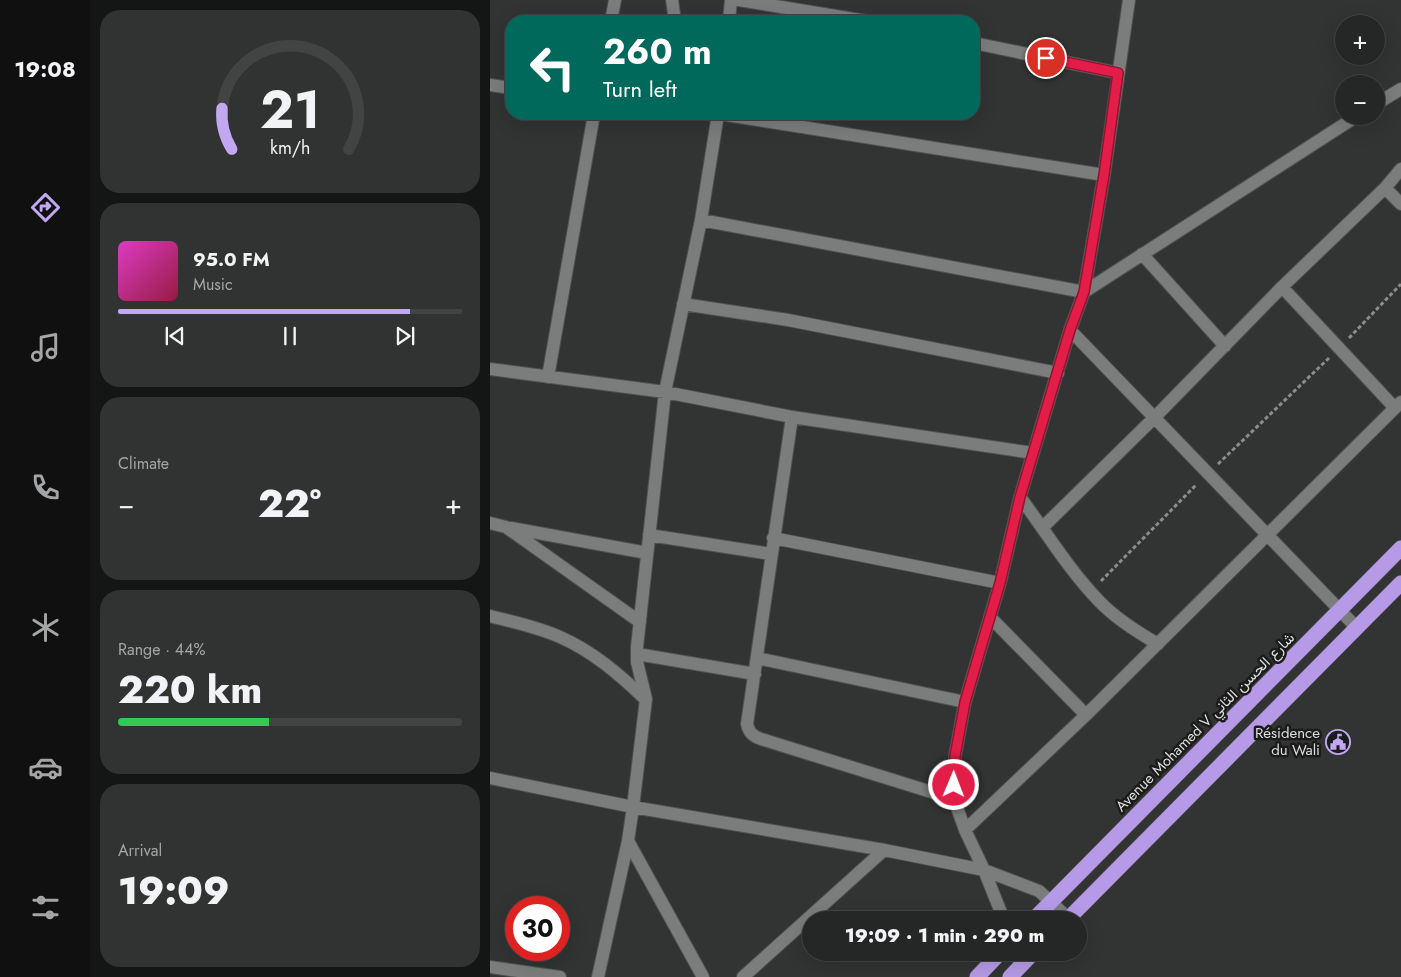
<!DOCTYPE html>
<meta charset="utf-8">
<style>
body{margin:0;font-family:Jost,Vazirmatn,sans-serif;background:#313332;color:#f1f3f6;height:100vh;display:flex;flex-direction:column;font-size:19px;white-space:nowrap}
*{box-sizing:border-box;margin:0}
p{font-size:16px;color:#a3a5a7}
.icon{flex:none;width:28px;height:28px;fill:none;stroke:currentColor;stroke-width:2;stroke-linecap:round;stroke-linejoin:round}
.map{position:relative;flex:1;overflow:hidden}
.panel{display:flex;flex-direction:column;gap:10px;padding:10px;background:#141515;width:400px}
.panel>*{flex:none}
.banner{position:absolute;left:15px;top:15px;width:475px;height:105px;border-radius:20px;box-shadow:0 5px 20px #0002,0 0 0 1px #424443;background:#00695c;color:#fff;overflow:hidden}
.fabs{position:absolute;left:845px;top:15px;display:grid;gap:10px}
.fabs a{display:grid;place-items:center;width:50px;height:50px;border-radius:50%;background:#252726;box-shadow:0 5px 20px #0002,0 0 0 1px #424443;font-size:25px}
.speed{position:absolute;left:15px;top:896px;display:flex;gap:10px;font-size:25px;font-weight:700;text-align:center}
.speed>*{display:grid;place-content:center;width:65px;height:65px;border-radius:50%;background:#252726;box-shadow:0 5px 20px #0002,0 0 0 1px #424443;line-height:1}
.speed .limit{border:8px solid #d22;background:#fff;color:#111}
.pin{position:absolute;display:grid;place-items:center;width:42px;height:42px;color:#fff;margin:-21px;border:2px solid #fff;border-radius:50%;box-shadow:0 1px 5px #0007}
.me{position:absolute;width:55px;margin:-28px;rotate:1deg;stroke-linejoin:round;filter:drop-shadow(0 0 4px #0008)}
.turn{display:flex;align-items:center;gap:18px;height:105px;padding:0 15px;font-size:22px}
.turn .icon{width:65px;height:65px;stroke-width:2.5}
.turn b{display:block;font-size:35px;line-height:42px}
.big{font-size:38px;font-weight:800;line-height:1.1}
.panel .card{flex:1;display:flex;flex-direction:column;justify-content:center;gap:8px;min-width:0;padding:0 18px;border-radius:20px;background:#313332}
.panel .dial{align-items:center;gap:0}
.dial svg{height:130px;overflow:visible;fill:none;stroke:#424443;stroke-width:7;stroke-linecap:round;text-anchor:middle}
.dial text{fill:#f1f3f6;stroke:none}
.song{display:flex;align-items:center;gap:15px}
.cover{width:60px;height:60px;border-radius:8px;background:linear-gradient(135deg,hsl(310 70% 55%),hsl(340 70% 35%))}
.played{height:5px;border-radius:2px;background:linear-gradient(90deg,#c2a7f2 85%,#424443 85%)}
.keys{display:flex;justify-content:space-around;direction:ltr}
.heat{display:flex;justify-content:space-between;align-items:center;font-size:28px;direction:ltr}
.charge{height:8px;border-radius:4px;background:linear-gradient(90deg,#34c759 44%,#424443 0)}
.trip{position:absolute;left:312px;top:911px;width:285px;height:50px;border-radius:25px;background:#252726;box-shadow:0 5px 20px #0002,0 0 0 1px #424443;font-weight:800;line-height:50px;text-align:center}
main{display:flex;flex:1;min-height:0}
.tab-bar{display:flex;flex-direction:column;width:90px;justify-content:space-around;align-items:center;background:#0f100f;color:#a3a5a7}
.tab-bar .icon{width:35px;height:35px}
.tab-bar .active{color:#c2a7f2}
.tab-bar b{font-size:22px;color:#f1f3f6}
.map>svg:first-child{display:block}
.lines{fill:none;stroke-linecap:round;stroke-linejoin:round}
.street-casing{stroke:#505251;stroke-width:14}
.highway-casing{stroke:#505251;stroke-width:16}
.path{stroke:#8a8d8b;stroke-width:3;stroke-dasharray:4 2.5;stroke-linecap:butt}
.street{stroke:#7a7d7b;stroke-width:12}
.highway{stroke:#b69ae7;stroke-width:15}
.route-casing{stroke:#92132f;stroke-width:12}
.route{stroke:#e11d48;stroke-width:9}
.labels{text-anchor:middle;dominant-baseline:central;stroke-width:5;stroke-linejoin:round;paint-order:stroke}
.street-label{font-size:15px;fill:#dddfde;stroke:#1a1b1a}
.poi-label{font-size:15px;fill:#dddfde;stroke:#1a1b1a;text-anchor:end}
</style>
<main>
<nav class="tab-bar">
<b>19:08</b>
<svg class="icon active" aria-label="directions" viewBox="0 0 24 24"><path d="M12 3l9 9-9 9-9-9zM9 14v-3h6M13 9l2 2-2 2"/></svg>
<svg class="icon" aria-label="music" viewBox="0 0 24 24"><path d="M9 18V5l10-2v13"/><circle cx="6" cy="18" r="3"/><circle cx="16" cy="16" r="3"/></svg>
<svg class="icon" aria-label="phone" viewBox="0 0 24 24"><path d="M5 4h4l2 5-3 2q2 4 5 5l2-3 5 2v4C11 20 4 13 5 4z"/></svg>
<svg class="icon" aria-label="climate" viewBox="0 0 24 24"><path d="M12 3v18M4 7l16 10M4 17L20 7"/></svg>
<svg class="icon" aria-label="car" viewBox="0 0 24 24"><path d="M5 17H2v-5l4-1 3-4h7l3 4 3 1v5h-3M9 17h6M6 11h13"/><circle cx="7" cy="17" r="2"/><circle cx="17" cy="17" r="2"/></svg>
<svg class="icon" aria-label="filters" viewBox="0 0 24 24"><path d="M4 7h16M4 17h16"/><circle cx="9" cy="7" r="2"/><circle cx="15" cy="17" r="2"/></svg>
</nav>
<section class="panel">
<div class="card dial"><svg viewBox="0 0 100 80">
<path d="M14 69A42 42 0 1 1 86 69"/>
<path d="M14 69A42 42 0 0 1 8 44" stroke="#c2a7f2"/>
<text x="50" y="56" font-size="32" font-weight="700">21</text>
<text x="50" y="72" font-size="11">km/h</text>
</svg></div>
<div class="card">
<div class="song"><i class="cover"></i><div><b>95.0 FM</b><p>Music</p></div></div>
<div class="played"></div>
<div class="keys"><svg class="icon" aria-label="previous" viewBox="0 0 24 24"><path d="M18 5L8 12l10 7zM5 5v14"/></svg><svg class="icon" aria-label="pause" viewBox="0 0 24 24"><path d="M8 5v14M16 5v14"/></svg><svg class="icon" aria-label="next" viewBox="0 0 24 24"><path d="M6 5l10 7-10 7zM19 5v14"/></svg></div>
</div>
<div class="card"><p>Climate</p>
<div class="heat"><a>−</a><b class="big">22°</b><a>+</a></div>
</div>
<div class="card"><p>Range · 44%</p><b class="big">220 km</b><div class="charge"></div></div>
<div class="card"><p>Arrival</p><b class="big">19:09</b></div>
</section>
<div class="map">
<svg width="911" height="977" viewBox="0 0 911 977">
<rect width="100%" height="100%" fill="#313432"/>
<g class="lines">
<defs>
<path id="street" d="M182,0L185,21
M249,0L376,21
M121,21L125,0
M239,21L241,0
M484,43L628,73
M0,85L21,88
M886,104L911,89
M230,114L614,175
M895,188L911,204
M211,220L594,292L867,116
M652,254L735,346
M193,304L298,320L568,373
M580,330L867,628
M0,369L175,392L302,417L543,453
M58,377L104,114
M905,408L792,287L895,188L911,169
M302,417L257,724C259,733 263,736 271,739L464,799
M530,497C556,532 579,570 609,601C626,619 647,632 668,644
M0,523L16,527L150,622
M553,527L664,418L792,287
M21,528L157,553
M159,535L281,554
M283,538L510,583
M0,616C23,622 48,627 70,637C102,651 129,674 154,698
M500,617L596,715
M147,654L265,674
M267,658L475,702
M0,778L143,807L394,850L494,870
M475,830L596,715L911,402
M138,841L213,977
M494,870L475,830L464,799L465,756L475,702L510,583L530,497L580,330L594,292L614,175L639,0
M514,920L494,870L549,891L578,918
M0,967L70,977
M108,977L138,841L143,807L156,699L147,662V647L175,392L211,220L228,114
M253,977L394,850"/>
<path id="highway" d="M543,920L911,548
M577,920L911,583
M487,977L511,952
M520,977L544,952"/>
</defs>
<use href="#street" class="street-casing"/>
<use href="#highway" class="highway-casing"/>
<path class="path" d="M859,338L911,284
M728,464L839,358
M611,581L707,484"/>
<use href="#street" class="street"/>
<use href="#highway" class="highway"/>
</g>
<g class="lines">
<defs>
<path id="route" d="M464,785L465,756L475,702L510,583L530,497L580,330L594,292L614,175L628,73L556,58"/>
</defs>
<use href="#route" class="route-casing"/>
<use href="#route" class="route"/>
</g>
<defs>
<symbol id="civic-ring" viewBox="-11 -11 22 22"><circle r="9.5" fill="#1a1b1a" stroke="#c2a7f2" stroke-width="1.5"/><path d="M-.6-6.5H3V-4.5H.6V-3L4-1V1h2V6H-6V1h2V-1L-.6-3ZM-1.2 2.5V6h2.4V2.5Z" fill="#c2a7f2"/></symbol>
</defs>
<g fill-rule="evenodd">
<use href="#civic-ring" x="834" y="728" width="28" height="28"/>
</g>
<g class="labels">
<g class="street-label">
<text transform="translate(715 722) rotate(-45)">Avenue Mohamed V شارع الحسن الثاني</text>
</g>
<g class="poi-label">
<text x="830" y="733">Résidence<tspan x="830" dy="17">du Wali</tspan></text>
</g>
</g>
</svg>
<div class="fabs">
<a>+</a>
<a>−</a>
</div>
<div class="speed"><div class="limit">30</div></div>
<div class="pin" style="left:556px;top:58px;background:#d93025"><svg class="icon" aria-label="arrive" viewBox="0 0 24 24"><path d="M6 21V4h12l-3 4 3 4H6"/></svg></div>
<svg class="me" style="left:464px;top:785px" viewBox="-20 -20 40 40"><circle r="17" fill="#e11d48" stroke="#fff" stroke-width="3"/><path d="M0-11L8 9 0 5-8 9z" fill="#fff"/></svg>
<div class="trip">19:09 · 1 min · 290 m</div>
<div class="banner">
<div class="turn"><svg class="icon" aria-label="left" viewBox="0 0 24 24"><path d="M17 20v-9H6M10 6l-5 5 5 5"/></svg><div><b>260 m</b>Turn left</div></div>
</div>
</div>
</main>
